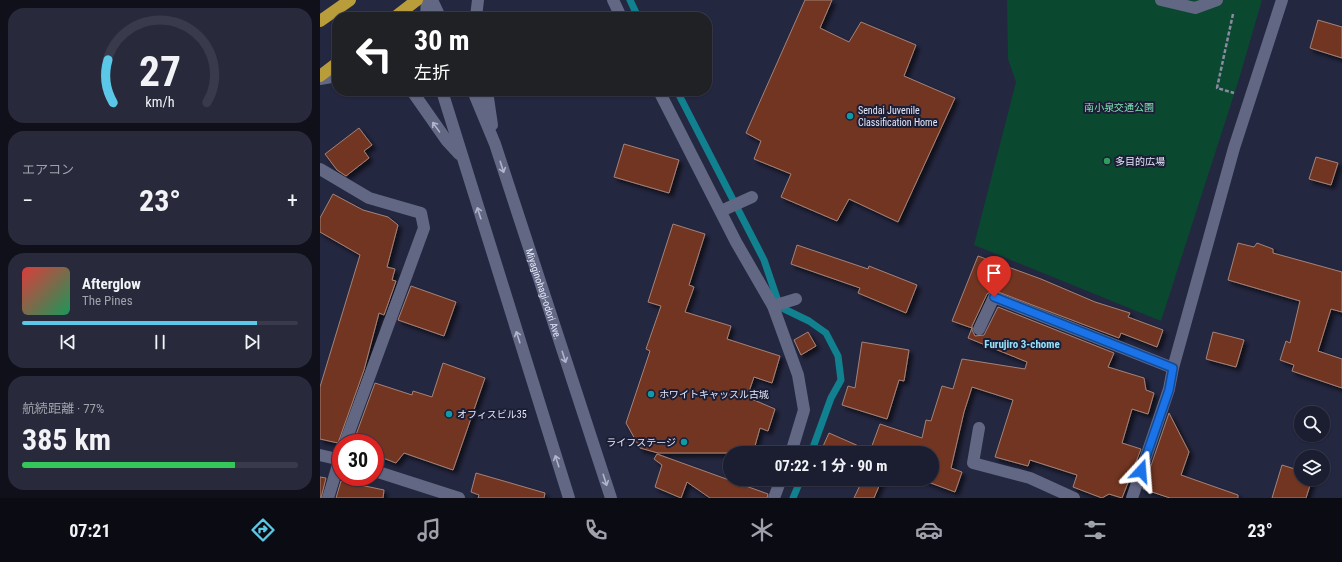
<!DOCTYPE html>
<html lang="ja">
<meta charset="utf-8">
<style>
body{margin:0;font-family:"Roboto Condensed","Noto Sans JP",sans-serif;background:#282a3c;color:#f1f3f6;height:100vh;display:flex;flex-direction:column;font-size:15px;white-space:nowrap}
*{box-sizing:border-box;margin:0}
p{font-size:13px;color:#a0a2ab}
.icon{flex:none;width:22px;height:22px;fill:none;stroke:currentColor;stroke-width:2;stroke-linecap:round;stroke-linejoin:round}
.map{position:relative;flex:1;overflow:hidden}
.panel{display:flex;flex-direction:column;gap:8px;padding:8px;background:#0f101a;width:320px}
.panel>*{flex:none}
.hud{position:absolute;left:12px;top:12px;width:380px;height:84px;border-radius:16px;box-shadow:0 1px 3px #0004,0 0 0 1px #393b4c;background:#202124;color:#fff;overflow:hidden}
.fabs{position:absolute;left:974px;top:406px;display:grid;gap:8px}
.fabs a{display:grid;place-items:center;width:36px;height:36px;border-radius:50%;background:#1b1d30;box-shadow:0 1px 3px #0004,0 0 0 1px #393b4c;font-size:20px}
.speed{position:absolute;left:12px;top:434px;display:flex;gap:8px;font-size:20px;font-weight:700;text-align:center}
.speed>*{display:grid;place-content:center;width:52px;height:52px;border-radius:50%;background:#1b1d30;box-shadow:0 1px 3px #0004,0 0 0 1px #393b4c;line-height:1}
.speed .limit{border:6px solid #d22;background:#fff;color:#111}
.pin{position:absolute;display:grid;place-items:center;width:34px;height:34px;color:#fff;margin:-41px -17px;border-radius:50% 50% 50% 0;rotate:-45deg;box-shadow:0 0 4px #0007}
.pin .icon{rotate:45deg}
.me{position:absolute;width:44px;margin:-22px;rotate:19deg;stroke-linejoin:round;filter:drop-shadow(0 0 3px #0008)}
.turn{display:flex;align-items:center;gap:14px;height:84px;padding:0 16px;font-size:18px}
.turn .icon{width:52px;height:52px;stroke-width:2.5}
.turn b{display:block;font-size:28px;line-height:34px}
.big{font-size:30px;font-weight:700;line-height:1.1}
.panel .card{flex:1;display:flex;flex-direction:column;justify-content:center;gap:6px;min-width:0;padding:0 14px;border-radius:16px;background:#282a3c}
.panel .dial{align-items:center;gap:0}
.dial svg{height:104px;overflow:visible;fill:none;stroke:#393b4c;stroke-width:7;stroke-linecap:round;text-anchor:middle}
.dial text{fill:#f1f3f6;stroke:none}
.song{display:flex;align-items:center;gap:12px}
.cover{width:48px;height:48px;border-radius:6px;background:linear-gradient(135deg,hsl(0 70% 55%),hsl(150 70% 35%))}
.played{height:4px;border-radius:2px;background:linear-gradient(90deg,#5ac8e6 85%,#393b4c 85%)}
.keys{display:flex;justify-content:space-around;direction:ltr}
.heat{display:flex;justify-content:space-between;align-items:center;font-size:22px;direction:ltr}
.charge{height:6px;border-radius:3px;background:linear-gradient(90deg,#34c759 77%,#393b4c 0)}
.trip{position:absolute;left:403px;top:446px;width:216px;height:40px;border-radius:20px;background:#1b1d30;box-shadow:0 1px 3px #0004,0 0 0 1px #393b4c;font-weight:700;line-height:40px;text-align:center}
.dock{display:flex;height:64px;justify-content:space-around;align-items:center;background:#0b0c13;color:#a0a2ab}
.dock .icon{width:28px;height:28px}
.dock .on{color:#5ac8e6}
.dock b{font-size:18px;color:#f1f3f6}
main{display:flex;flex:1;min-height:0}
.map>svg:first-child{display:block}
.green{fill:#0a482f}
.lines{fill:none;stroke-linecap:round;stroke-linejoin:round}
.stream{stroke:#11818f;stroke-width:7}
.building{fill:#723521;stroke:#a48277;filter:url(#shadow)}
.path{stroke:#898ca0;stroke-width:2.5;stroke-dasharray:4 2;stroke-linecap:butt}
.minor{stroke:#626784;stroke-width:12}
.highway{stroke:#ba9d3b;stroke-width:12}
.oneway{stroke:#b1b5cb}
.route-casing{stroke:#114b97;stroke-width:10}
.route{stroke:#1a73e8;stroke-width:7}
.culture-dot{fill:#0f9aa8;stroke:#1b1e35;stroke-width:1.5}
.leisure-dot{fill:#2e9e5b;stroke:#1b1e35;stroke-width:1.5}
.labels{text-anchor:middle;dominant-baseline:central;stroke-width:4;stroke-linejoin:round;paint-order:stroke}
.park-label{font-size:10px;fill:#7ee6b3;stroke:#1b1e35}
.poi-label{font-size:10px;fill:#e6e9fa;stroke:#1b1e35;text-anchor:start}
.street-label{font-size:10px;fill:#e6e9fa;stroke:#1b1e35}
.neighbourhood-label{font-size:11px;font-weight:bold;fill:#96e1f7;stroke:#1b1e35}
</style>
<main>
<section class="panel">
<div class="card dial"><svg viewBox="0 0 100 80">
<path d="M14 69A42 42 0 1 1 86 69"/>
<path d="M14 69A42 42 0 0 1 10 36" stroke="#5ac8e6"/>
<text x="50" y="56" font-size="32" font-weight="700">27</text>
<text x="50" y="72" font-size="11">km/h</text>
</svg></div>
<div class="card"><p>エアコン</p>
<div class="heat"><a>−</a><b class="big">23°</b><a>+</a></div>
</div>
<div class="card">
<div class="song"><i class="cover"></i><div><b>Afterglow</b><p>The Pines</p></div></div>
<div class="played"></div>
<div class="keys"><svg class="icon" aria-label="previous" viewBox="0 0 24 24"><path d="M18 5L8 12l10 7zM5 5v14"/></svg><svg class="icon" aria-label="pause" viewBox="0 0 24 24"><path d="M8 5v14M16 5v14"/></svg><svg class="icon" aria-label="next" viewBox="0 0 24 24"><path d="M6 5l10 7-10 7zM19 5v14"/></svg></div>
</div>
<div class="card"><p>航続距離 · 77%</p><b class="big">385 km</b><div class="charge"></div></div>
</section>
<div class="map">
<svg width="1022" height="498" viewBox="0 0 1022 498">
<defs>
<filter id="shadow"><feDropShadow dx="3.5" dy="3.5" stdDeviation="2" flood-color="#0009"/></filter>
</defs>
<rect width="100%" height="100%" fill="#242740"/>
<path class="green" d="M687,0H942L919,79L841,321L654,245L696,82L688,59Z"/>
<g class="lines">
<path class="stream" d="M310,0L318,17
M357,91L444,260L460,307L489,321L506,333L518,356L521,380L511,398L491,453
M473,498L481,479"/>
</g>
<path class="building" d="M485,0H512L500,28L529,42L541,22L596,45L584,76L635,98L578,222L529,199L517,221L461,197L471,174L434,159L441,141L426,133Z
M998,20L1022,27V58L990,48Z
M39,128L52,145L44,151L49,158L26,176L17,170L5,154Z
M304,144L359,160L349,193L294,177Z
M996,157L1018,163L1011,185L989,179Z
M13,194L43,210L68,217L78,225L67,267L75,269L72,280L76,281L64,315L59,313L44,370L18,443L0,439V387L40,255L0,232V218Z
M353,224L385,234L369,285L374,287L365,312L411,326L407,339L460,356L452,383L434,377L427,397L455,409L448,431L440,428L433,453H338L320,448L306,423L330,351L326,349L341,306L328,302Z
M918,243L934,247L937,243L953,249V253L1022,272V312L1011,309L998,351L1022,359V388L972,371L974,365L960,360L966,341L970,343L980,301L908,280Z
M477,245L548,269L549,266L597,285L586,313L538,293L540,288L471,264Z
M658,256L721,279L775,302L810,313L808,317L843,330L837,347L801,333L799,338L673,290L667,294L652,326V330L655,336L664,335L678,307L794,353L788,367L824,378L826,390L834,393L828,414L812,409L802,443L821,449L802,498L789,494L782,498L753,487L757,475L710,460L708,466L675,457L693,400L652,387L644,412L631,468L642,472L635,492L600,479H612V453H500L509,433L550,451L560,424L602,438L606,420L611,421L622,386L633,389L642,359L705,369L707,362L648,338L652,328L632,321Z
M91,286L136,302L124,336L78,320Z
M488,332L496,346L481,355L474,340Z
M893,332L924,340L916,367L886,359Z
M542,342L589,350L584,381L579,380L567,419L522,405L528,386L535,388Z
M123,363L165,378L133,470L84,453L76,463L55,455V443H33L55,383L92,395L93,391L112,397Z
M849,413L869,452L861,475L918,495V498H850L823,489Z
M337,454L448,494L447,498H390L367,482L361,498L335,487L342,465L334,459Z
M962,465L981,471V479H992L986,498H952Z
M156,473L225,493L224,498H158L159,495L151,492Z
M0,477L6,478L1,498H0Z
M543,479H562L554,498H534Z
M21,481L64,490L63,498H16Z"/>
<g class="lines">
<path class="path" d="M913,14L897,88L914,93
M58,92L59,91"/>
<g class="minor">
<path d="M112,0L120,17"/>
<path d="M293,0L301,17"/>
<path d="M841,0L875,8L897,0"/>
<path d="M106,17L107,0"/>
<path d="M156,17L158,0"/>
<path d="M0,79L17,76"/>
<path d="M92,91L127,141L139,154"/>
<path d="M122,91L249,498"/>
<path id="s1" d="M153,91L175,144L291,498"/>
<path d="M167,91L172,125"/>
<path d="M339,91L416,242L453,306L478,375L484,410L471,453"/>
<path d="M0,169L49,198L101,213L104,228L25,443"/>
<path d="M401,211L432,197"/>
<path d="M453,306L476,299"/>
<path d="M659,329L674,297L853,368L849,389L812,498"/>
<path d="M853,368L914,148L962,0"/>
<path d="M659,428L653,463L710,478L754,498"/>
<path d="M0,455L21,460"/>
<path d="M55,471L139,498"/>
<path d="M8,498L21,455"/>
<path d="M454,498L461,479"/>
</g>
<path class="highway" d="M75,17L97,0
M0,21L30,0
M0,76L17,63"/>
</g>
<defs><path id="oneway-shaft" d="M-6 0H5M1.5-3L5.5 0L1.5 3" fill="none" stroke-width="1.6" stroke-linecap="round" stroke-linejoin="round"/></defs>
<g class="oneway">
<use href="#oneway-shaft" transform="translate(116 127) rotate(-126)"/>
<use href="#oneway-shaft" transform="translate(182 167) rotate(72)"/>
<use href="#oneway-shaft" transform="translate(159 213) rotate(-108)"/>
<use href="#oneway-shaft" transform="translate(198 337) rotate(-108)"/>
<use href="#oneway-shaft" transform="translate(244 357) rotate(72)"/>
<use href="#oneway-shaft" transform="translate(237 461) rotate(-108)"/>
<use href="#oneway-shaft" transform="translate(285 480) rotate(72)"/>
</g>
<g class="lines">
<defs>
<path id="route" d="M674,297L853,368L849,390L821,471"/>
</defs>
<use href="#route" class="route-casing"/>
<use href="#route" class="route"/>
</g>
<g class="culture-dot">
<circle cx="530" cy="116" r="4"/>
<circle cx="331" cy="394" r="4"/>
<circle cx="129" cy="414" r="4"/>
<circle cx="364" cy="442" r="4"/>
</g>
<circle class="leisure-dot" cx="787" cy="161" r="4"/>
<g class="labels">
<g class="park-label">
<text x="799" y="107">南小泉交通公園</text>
</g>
<g class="poi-label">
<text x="538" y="110">Sendai Juvenile<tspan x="538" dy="12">Classification Home</tspan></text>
<text x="795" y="161">多目的広場</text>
<text x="339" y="394">ホワイトキャッスル古城</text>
<text x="137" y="414">オフィスビル35</text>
<text x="356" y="442" text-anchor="end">ライフステージ</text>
</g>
<g class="street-label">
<text stroke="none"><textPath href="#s1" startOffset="215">Miyaginohagi-odori Ave.</textPath></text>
</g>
<g class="neighbourhood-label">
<text x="702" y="344">Furujiro 3-chome</text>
</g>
</g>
</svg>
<div class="fabs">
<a><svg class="icon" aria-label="search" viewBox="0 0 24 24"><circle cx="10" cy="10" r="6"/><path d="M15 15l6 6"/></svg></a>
<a><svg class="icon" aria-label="layers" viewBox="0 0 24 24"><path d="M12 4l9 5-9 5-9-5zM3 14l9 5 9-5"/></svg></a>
</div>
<div class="speed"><div class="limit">30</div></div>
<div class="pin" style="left:674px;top:297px;background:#d93025"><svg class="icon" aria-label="arrive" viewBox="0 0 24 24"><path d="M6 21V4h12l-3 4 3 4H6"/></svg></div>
<svg class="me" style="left:821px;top:471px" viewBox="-20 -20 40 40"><path d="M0-17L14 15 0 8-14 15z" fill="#1a73e8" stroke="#fff" stroke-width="4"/></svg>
<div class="trip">07:22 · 1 分 · 90 m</div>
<div class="hud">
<div class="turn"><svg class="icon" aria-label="left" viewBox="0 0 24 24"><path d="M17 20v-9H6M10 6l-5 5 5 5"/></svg><div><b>30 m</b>左折</div></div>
</div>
</div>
</main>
<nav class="dock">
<b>07:21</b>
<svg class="icon on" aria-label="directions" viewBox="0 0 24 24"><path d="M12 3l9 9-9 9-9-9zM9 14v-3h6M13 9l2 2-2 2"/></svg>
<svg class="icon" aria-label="music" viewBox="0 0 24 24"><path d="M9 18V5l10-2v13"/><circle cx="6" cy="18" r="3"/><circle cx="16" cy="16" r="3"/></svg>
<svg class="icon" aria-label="phone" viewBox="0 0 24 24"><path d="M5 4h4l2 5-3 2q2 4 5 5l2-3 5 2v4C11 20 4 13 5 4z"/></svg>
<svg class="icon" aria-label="climate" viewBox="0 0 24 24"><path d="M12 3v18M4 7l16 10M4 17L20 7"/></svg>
<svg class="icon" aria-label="car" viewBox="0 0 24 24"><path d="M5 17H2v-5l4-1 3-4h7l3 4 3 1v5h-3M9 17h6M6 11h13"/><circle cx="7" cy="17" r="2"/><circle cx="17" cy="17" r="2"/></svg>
<svg class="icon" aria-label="filters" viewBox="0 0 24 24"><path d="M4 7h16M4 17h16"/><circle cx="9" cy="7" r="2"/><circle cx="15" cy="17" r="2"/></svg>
<b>23°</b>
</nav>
